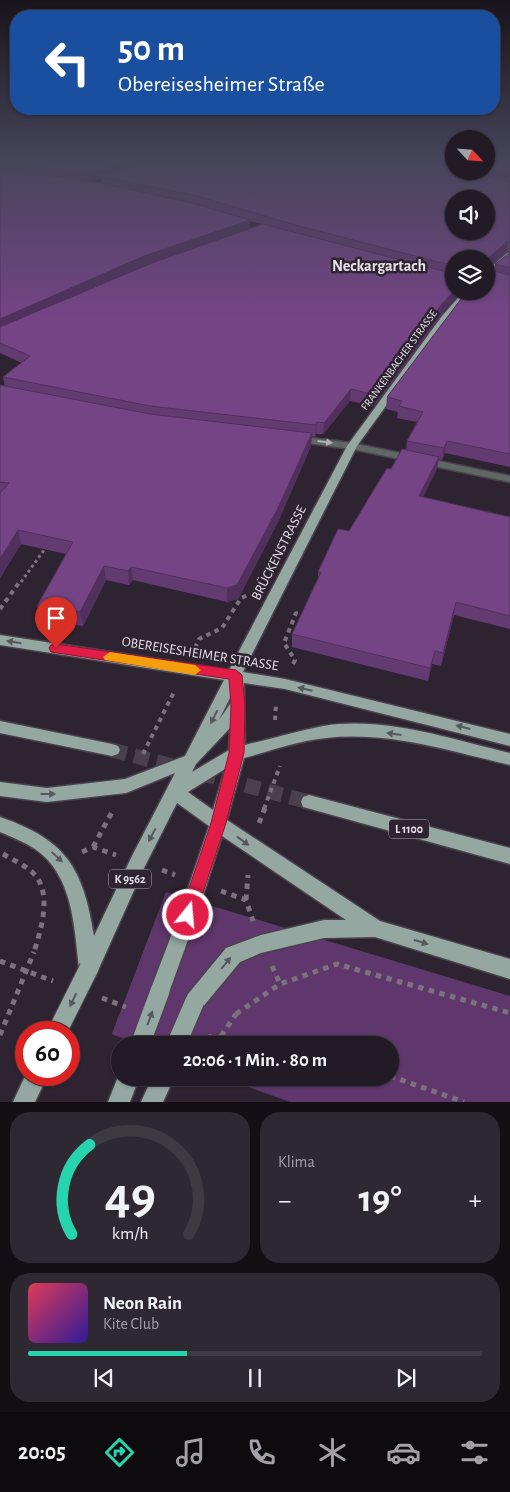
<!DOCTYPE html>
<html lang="de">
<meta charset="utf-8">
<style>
body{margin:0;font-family:"Alegreya Sans",sans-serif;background:#2e2832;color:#f1f3f6;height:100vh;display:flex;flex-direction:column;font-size:19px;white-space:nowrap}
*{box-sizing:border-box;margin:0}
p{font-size:16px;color:#a2a1a7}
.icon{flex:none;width:28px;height:28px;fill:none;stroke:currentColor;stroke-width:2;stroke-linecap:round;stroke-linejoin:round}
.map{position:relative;height:1102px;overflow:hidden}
.sheet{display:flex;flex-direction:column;gap:10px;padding:10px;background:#130f14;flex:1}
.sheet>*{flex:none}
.hud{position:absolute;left:10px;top:10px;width:490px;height:105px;border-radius:20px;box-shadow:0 1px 4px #0004,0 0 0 1px #3f3942;background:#1a4fa0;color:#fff;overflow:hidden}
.needle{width:32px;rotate:116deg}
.fabs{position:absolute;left:445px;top:130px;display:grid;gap:10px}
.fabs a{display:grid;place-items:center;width:50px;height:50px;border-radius:50%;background:#221b25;box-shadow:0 1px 4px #0004,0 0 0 1px #3f3942;font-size:25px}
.speed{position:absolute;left:15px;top:1021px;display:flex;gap:10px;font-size:25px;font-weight:700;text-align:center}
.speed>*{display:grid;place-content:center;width:65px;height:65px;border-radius:50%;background:#221b25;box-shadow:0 1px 4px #0004,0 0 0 1px #3f3942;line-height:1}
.speed .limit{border:8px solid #d22;background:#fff;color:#111}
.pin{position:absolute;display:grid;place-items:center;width:42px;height:42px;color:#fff;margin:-51px -21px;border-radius:50% 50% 50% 0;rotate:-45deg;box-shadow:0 0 5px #0007}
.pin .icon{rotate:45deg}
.me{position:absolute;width:55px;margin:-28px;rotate:17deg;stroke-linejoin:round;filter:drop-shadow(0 0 4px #0008)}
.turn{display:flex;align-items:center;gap:18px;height:105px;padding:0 25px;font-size:22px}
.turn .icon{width:65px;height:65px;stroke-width:2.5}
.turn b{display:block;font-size:35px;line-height:42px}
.big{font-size:38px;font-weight:600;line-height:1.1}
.sheet .widget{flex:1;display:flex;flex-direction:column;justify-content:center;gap:8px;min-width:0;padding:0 18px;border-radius:20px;background:#2e2832}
.sheet .dial{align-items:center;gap:0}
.dial svg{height:130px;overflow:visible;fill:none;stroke:#3f3942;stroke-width:7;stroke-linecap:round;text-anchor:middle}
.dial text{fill:#f1f3f6;stroke:none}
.song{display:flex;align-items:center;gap:15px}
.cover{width:60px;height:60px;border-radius:8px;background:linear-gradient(135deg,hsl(350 70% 55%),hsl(250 70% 35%))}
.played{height:5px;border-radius:2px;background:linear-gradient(90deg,#26d5ae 35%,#3f3942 35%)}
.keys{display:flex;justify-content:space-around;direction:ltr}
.heat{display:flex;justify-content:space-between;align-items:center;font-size:28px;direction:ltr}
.sheet .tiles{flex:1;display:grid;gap:10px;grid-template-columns:1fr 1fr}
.widget:last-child{grid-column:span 2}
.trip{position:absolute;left:111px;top:1036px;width:288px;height:50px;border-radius:25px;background:#221b25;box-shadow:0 1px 4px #0004,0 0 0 1px #3f3942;font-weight:600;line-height:50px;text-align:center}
.tabs{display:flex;height:80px;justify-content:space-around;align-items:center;background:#0e0b0f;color:#a2a1a7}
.tabs .icon{width:35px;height:35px}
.tabs .current{color:#26d5ae}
.tabs b{font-size:22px;color:#f1f3f6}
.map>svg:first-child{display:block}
.green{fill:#5f376c}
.pier{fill:#2e2431;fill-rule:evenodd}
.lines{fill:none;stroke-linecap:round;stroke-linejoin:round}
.major-tunnel{stroke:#4a404d;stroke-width:15;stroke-dasharray:15 8;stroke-linecap:butt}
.minor-casing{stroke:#4b424e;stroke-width:3}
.major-casing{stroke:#4b424e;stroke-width:3}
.path-far2{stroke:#7b727e;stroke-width:3;stroke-dasharray:3 3;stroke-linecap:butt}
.path-far1{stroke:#7b727e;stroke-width:4;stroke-dasharray:4.5 4.5;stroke-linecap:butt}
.path{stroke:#7b727e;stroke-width:5;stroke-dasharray:5.5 5.5;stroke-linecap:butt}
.minor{fill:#5f6864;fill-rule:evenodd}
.major{fill:#94a7a1;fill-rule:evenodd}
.major-bridge-casing{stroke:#4b424e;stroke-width:21;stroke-linecap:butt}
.path-bridge{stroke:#7b727e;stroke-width:5;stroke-dasharray:5.5 5.5;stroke-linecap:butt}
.major-bridge{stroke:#94a7a1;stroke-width:19}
.wall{fill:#643a72;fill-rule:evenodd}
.shaded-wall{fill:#51305d}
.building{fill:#744485;stroke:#51305d;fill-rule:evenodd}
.oneway{fill:#b0b0b4}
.oneway2{fill:#57585e}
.route{fill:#e11d48;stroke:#92132f}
.slow{fill:#f59e0b}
.labels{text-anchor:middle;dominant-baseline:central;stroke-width:5;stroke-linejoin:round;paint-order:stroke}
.far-street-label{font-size:11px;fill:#e6e0e9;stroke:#2e2431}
.shield{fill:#2e2431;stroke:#afa8b2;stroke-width:1}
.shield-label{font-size:12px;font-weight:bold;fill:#e6e0e9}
.street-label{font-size:14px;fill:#e6e0e9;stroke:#2e2431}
.far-district-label{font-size:16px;font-weight:bold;fill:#e6e0e9;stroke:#2e2431}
</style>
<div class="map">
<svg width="510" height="1102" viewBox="0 0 510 1102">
<rect width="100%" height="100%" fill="#2e2431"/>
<path class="green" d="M166,892L510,996V1102H290L223,1078H390V1045H134L111,1036Z"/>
<path class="pier" d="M7,997L136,1043L137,1045H120V1078H209L198,1102H0V1018ZM26,1032H69V1075H26Z"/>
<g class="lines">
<path class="major-tunnel" d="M112,750L309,802"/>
<defs>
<path id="minor" d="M296,436L352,443L510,476V482L352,449L292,441V437Z"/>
<path id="major" d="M507,253H510V259L486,277V271Z
M464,291H473L448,320L357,446L243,672L285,679L510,734V746L285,689L244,683L245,745C271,739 297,731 323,726C385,716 450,739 510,753V765C449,751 389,731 326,738C298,741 270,751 244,758L227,820L380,921L510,959V979L375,937L324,938L261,953L240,962L202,1008L195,1011L188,1008L185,1001L188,994L226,948L261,935L324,920H346L222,836L197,915L167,998L160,1001L153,998L150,991L179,915L209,826L177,803L145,866L96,975L89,977L82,975L79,968C74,926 73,875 35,849C24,842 12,837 0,832V817C66,840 83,867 94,936L132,856L175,773L126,793L47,802L0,796V782L47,788L125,779L185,756L224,680L0,645V635L229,670L347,446L442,316ZM230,698V704L219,720ZM230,728L229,750L192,772L196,764ZM225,769L213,810L188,792Z
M0,721L112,744L118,746L120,750L118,754L112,756L0,733Z
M309,795L510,848V864L303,807L301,802L303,797Z
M120,1072V1078H139L130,1102H108Z
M26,1074L48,1075L35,1102H13Z
M152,1078H174L163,1102H141Z"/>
</defs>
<use href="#minor" class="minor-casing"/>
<use href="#major" class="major-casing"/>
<path class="path-far2" d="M21,582L47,546"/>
<path class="path-far1" d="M0,609L21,580
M195,648L199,639L222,628L241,598L248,595
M293,664L295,660L284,643L296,613L294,609
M275,720L276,704
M143,754L175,690
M264,809L280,766"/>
<path class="path" d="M259,823L265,808
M93,847L112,812
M82,852L93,847L116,855
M3,854C13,860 25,865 33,873C53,892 41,930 34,952
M162,870L175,875
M221,891L246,900L253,921
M246,900L248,875
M0,961L53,981
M272,966L280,984
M102,998L126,1007
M236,1014L280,984L337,964L510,1013
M208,1036L233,1045
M390,1076L464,1102"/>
<use href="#minor" class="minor"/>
<use href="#major" class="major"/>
<defs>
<path id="major-bridge" d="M57,1032L89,968
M140,1045L160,991
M176,1045L195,1001"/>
</defs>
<use href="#major-bridge" class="major-bridge-casing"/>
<path class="path-bridge" d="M0,1035L34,952
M215,1045L236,1014"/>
<use href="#major-bridge" class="major-bridge"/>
</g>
<path class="wall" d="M0,162H454V169L440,166L448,169L462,171H486V162H510V252H506L486,268L454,259V291L441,315L374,406L350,401L323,434H316L315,437L312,436L311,446L278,522L238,599L227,602L133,580L129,585L106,580L83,626L39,620L37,606L66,554L21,544L0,578V385L5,386L3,377L22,363L0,353ZM101,178L102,184L90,181ZM250,221L262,224L250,228ZM160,260L121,276L145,265Z
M510,253V467L445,453L442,460L439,459L437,469L423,497L510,517V629L454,615L441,666L432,664L428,681L292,647V634L318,580V572L349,531L391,469L406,450L407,441L417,422L397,418L398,412L386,409L387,397L494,271L495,264Z"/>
<path class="shaded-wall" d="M123,162H148L101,176V178L88,182L87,174Z
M250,220V229L145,265L0,330V319L144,256Z
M507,242L506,252L486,268V260Z
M454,291H461L441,315L374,406L375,395L442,304Z
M351,389L350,401L323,434L324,423Z
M317,422L316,434L315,437L316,425Z
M312,433L311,446L278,522L238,599L227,602V588Z
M447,441L445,453L442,460L444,448Z
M439,457L437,469L417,508L419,496Z
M18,530L21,544L0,578V559Z
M104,566L106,580L83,626L80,612Z
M131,567L133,580L129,585L128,571Z
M456,602L454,615L441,666L443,653Z
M435,651L432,664L428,681L430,668Z"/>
<path class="building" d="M6,162H123L87,174Z
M144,162H429L454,170V171H461L510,182V242H507L486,260V263V259H454V266L299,226L197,196L101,176ZM454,199H486V231H454Z
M486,162H510V174L486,169Z
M0,169L96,182L192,203L250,220L144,256L0,319Z
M263,224L454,274V291L442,304L375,395L351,389L324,423L317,422L316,425L150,406L3,377L30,356L0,343V327L152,263Z
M510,253V268L495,264Z
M486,269L510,275V454L447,441L444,448L407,441L423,412L399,406L402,401L387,397L467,291H486Z
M0,385L150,414L312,433L278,508L237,585L227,588L131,567L128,571L104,566L80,612L37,606L73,542L18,530L0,559V493L9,483L0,482Z
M402,449L439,457L419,496L510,517V616L456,602L443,653L435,651L430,668L292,634L321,572H318L338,529L349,531L387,468L391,469Z"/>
<defs><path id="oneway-solid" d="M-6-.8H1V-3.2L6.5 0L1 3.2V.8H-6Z" transform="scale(1.25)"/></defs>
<use class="oneway" href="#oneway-solid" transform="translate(325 442) rotate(7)"/>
<g class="oneway2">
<use href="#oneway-solid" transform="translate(14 642) rotate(-171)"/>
<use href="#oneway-solid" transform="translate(305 689) rotate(-167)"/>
<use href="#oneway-solid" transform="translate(214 717) rotate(117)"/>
<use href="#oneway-solid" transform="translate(463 727) rotate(-165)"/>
<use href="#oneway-solid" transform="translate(394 734) rotate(-172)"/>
<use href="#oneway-solid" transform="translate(48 794)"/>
<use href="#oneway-solid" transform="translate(152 835) rotate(118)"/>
<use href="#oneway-solid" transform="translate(243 841) rotate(36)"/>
<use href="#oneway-solid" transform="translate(57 857) rotate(43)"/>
<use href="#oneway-solid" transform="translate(421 942) rotate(17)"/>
<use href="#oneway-solid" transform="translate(226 963) rotate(-51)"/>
<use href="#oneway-solid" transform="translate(73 1000) rotate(116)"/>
<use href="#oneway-solid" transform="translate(150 1018) rotate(-70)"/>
</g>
<linearGradient id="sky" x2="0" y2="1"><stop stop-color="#19141b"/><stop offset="0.51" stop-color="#46455a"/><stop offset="1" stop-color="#46455a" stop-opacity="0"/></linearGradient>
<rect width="510" height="316" fill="url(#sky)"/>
<path class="route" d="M56,644L236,670L242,675L245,705L244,753L226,823L194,920L188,923L182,920L180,915L211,823L229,753L231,705L229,679L51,652L49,648L51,645Z"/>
<path class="slow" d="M110,652L195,665L201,670L195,675L105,660L103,657Z"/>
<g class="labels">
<g class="far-street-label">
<text transform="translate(399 360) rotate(-54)">FRANKENBACHER STRASSE</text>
</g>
<g class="shield">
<rect x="389" y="819.5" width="40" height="19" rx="4"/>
<rect x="109" y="869.5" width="42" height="19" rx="4"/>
</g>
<g class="shield-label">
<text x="409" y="829">L 1100</text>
<text x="130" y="879">K 9562</text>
</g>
<g class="street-label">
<text transform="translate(279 553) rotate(-63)">BRÜCKENSTRASSE</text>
<text transform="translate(200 654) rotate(9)">OBEREISESHEIMER STRASSE</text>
</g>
<g class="far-district-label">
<text x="379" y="266">Neckargartach</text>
</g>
</g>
</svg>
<div class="fabs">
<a><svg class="needle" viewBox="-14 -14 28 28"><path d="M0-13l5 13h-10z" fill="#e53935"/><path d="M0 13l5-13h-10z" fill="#a2a1a7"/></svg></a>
<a><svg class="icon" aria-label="sound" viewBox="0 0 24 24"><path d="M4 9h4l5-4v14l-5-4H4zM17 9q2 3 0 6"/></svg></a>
<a><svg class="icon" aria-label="layers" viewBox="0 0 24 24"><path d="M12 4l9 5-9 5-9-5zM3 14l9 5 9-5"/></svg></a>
</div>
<div class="speed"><div class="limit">60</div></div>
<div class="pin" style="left:56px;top:648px;background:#d93025"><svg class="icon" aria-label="arrive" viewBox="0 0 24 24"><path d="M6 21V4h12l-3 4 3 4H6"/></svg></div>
<svg class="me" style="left:188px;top:915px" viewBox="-20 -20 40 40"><circle r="17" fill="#e11d48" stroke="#fff" stroke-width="3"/><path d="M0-11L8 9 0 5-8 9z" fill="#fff"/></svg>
<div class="trip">20:06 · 1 Min. · 80 m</div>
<div class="hud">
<div class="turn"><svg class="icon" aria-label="left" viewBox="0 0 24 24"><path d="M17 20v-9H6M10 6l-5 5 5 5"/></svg><div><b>50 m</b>Obereisesheimer Straße</div></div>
</div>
</div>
<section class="sheet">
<div class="tiles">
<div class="widget dial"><svg viewBox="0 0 100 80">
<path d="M14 69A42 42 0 1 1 86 69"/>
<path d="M14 69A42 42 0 0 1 25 14" stroke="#26d5ae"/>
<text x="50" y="56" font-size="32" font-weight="700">49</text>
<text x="50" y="72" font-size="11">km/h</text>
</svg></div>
<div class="widget"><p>Klima</p>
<div class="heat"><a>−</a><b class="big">19°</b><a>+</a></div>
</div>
<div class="widget">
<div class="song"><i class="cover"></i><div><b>Neon Rain</b><p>Kite Club</p></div></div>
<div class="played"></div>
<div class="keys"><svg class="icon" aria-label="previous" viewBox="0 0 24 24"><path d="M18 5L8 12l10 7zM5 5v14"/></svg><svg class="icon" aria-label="pause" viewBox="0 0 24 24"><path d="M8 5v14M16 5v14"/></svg><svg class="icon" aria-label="next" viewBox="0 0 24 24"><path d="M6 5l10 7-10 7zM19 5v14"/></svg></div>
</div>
</div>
</section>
<nav class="tabs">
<b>20:05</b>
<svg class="icon current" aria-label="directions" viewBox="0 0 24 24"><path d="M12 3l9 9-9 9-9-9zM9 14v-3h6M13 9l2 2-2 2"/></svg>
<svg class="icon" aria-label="music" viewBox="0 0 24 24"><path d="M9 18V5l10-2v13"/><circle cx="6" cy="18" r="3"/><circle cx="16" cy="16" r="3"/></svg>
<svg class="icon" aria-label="phone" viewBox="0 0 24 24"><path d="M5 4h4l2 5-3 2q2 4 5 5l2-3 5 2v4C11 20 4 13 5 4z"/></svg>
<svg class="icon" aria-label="climate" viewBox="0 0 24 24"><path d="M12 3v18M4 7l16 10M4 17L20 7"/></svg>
<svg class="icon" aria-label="car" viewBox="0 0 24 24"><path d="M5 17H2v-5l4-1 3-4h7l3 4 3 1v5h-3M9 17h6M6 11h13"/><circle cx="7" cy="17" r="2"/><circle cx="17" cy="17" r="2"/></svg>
<svg class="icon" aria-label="filters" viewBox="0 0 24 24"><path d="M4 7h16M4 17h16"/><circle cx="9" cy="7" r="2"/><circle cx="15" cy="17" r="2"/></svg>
</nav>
